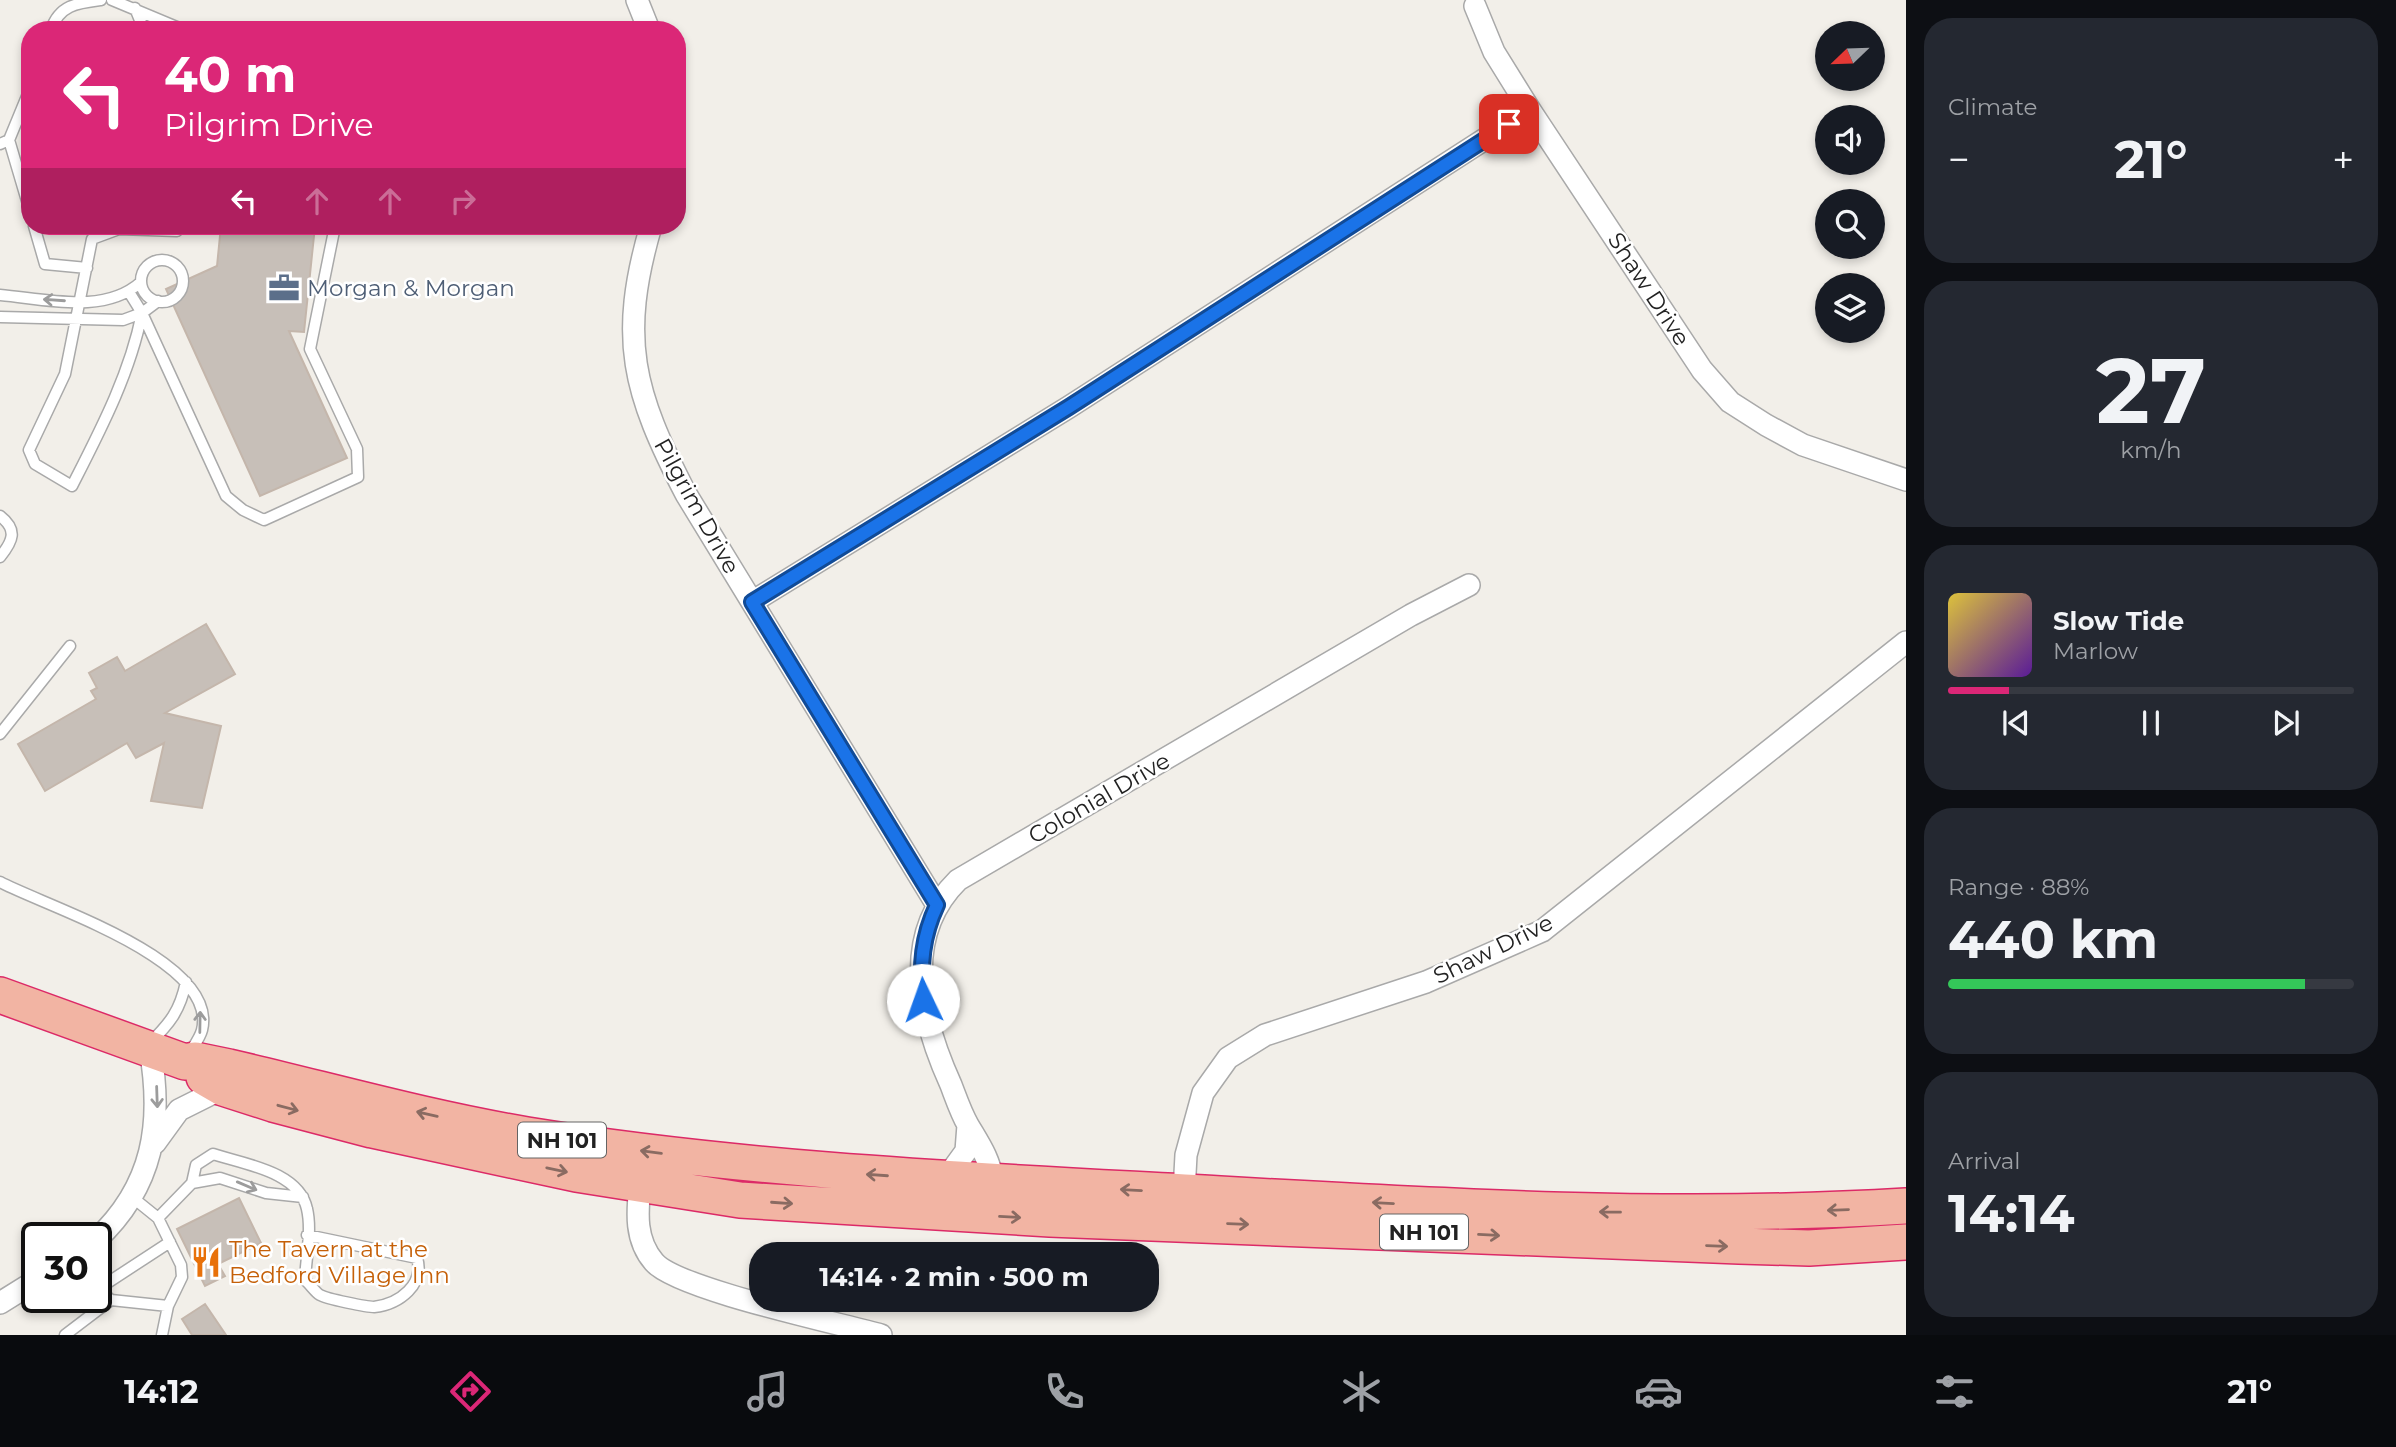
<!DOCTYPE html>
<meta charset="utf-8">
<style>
body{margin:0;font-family:Montserrat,sans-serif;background:#242831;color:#f1f3f6;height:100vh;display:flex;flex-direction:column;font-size:26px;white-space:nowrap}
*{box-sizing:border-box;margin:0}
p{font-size:23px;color:#9ea1a6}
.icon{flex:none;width:38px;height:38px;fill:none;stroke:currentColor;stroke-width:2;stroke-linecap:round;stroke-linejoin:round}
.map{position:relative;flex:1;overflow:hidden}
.sheet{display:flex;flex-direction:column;gap:18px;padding:18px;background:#0d0f14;width:490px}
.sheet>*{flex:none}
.banner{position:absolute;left:21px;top:21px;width:665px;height:214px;border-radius:28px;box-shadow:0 4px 10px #0003;background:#db2777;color:#fff;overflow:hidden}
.needle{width:46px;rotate:247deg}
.tools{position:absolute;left:1815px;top:21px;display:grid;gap:14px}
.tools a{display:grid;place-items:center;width:70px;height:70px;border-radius:50%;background:#171b24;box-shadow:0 4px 10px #0003;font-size:35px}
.speed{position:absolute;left:21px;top:1222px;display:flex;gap:14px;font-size:35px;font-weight:700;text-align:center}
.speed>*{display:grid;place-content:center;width:91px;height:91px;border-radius:50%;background:#171b24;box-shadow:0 4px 10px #0003;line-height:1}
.speed .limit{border:4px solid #111;border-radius:10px;background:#fff;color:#111}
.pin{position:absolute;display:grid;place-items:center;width:60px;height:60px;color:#fff;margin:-30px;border-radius:14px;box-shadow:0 4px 10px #0006}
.me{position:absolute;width:77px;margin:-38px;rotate:357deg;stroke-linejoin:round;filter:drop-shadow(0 0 5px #0008)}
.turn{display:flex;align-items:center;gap:24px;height:147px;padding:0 28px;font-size:32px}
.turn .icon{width:91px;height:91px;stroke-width:2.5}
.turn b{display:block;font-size:49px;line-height:60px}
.lanes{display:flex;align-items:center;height:66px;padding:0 28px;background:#0003;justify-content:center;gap:35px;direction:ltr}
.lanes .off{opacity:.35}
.big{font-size:52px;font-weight:700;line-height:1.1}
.sheet .tile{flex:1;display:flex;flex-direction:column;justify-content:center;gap:10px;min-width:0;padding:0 24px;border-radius:28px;background:#242831}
.sheet .dial{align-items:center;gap:0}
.dial b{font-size:91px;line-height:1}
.song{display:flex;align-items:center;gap:21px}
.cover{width:84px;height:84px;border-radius:10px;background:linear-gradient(135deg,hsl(50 70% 55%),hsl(270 70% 35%))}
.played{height:7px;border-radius:4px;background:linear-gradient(90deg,#db2777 15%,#363941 15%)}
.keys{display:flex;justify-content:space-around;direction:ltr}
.heat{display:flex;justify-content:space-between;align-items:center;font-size:38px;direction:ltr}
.charge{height:10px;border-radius:5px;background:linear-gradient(90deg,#34c759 88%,#363941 0)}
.trip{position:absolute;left:749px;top:1242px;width:410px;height:70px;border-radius:28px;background:#171b24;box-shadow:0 4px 10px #0003;font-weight:700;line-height:70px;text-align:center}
.menu{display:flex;height:112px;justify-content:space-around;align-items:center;background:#090b0e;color:#9ea1a6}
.menu .icon{width:49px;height:49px}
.menu .active{color:#db2777}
.menu b{font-size:32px;color:#f1f3f6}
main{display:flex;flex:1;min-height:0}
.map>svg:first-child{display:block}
.building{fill:#c7bfb8;stroke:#c4b6ab;stroke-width:2}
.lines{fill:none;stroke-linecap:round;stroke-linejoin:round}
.service-casing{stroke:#a9a9a9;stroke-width:13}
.minor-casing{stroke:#a9a9a9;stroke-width:24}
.trunk-casing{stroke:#dc2a67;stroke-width:38}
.service{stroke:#fff;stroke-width:10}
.minor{stroke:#fff;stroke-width:21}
.trunk{stroke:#f2b4a3;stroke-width:35}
.oneway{stroke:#9c9c9c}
.oneway2{stroke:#8a6b62}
.route-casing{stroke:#114b97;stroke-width:18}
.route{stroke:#1a73e8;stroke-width:12}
.labels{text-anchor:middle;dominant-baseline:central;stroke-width:5;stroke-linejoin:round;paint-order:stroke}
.shield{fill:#fff;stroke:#646464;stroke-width:2}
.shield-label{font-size:21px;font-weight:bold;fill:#222}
.service-label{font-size:23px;fill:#4e5e75;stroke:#fff;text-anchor:start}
.street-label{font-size:23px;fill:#222;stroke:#fff}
.food-label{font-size:23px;fill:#c56008;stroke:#fff;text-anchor:start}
</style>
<main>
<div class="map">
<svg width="1906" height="1335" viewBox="0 0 1906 1335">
<rect width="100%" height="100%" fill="#f2efe9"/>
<path class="building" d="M221,226H315L304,332L289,331L347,458L260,496L166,289L217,266Z
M206,624L235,674L165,713L221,726L202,808L151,801L164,743L136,758L127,743L45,791L18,744L96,699L91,691L97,688L89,673L117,657L125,671Z
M239,1198L261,1243L218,1264L225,1276L205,1286L177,1229Z
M205,1304L226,1335H192L182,1319Z"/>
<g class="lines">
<defs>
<path id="service" d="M112,0L184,30
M135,8L144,30
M51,30C59,5 77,3 101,0
M9,140L30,211
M0,144L9,140L30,89
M34,226L45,264L87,268
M141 281a21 21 0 1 1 42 0a21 21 0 1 1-42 0Z
M129,292L142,313C130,374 100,431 72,486L35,464L29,450L65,374L92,239L119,229L177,231L181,226
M0,295C46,299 104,315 141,282
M142,313L226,496L243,510L264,520L275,515L358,477L357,449L310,349L335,226
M0,317L123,320L142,313L158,301
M0,516C18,530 13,541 0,557
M0,734L70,646
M0,882C47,907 219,960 202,1030C200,1038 193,1047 189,1054
M149,1044C170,1023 180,1011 186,982
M192,1183L220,1178L266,1193L303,1197
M132,1197L158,1218L181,1265L182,1277L168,1306L162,1335
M158,1218L192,1183L196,1165L213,1154C243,1164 299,1171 307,1209C312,1230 306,1258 305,1280C310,1284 315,1292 320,1295C327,1299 367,1307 374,1307C400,1304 425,1284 417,1258L307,1235
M96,1287L111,1300L168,1306
M98,1289L170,1242
M65,1335L111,1300"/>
<path id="minor" d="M637,0L649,30
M1475,6L1494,52L1530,110L1702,370L1730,402L1766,425L1803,445L1906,480
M651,226C618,339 633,392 686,494L937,905
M752,602L1069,407L1530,110
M155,1143L179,1110L223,1088
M945,1180L966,1151L968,1125
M640,1186C637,1213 635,1240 654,1262C677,1289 838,1323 881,1335
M987,1188L994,1183C988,1156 981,1147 968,1125C961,1113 956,1098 951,1085C921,1019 900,937 958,880L1411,615L1469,585
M1184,1192L1186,1155L1203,1093L1228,1058L1265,1035L1426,982L1542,931L1906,642
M96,1240C154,1186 163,1123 150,1049
M0,1303L37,1280"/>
<path id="trunk" d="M0,995L185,1062L195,1060L229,1067C328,1090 426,1118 527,1135C757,1172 988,1181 1220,1194C1448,1207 1677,1220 1906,1206
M204,1077L223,1088L273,1104L372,1130L576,1174L740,1200L1050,1219L1739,1246L1809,1248L1906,1242"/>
</defs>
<use href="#service" class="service-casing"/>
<use href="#minor" class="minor-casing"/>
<use href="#trunk" class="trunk-casing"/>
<use href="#service" class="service"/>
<use href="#minor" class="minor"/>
<use href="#trunk" class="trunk"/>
</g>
<defs><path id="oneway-shaft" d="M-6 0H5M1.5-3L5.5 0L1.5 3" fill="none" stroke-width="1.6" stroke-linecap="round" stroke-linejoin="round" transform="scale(1.75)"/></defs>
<g class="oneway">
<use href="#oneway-shaft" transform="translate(54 300) rotate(-176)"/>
<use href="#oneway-shaft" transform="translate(200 1022) rotate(-89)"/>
<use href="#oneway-shaft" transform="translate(157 1097) rotate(88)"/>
<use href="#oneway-shaft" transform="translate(247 1186) rotate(23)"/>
</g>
<g class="oneway2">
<use href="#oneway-shaft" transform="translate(288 1108) rotate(15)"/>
<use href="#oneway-shaft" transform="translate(427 1114) rotate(-167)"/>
<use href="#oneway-shaft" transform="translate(651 1152) rotate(-173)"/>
<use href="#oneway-shaft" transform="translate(557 1170) rotate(12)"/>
<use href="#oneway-shaft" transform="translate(877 1175) rotate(-176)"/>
<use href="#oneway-shaft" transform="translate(1131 1190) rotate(-177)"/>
<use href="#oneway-shaft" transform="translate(782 1203) rotate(4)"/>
<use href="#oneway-shaft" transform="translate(1383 1203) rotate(-177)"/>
<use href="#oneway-shaft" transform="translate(1838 1210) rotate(178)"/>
<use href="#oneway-shaft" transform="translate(1610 1212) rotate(-179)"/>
<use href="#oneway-shaft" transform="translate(1010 1217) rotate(3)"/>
<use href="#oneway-shaft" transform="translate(1238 1224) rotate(2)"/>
<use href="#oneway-shaft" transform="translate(1489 1235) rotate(3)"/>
<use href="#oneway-shaft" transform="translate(1717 1246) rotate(2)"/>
</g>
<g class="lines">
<defs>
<path id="route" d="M923,1000C920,965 922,937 937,905L752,602L1069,407L1509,124"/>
</defs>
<use href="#route" class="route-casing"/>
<use href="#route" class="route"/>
</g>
<defs>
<symbol id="office-bare" viewBox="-9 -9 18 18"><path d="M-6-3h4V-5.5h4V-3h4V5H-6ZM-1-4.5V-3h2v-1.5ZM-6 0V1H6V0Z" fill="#5c6f8a" stroke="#fff" stroke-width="2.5" paint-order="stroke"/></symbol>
<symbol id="restaurant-bare" viewBox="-9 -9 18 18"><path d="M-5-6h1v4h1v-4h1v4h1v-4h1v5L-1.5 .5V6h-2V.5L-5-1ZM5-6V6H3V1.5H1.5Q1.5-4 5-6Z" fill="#e8710a" stroke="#fff" stroke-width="2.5" paint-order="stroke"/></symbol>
</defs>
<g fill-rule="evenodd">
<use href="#office-bare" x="262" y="266" width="44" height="44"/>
<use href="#restaurant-bare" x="184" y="1240" width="44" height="44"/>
</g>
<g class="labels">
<g class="shield">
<rect x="518" y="1122.5" width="88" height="35" rx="5"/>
<rect x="1380" y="1214.5" width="88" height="35" rx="5"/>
</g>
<g class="shield-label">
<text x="562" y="1140">NH 101</text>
<text x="1424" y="1232">NH 101</text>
</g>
<g class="service-label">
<text x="307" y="288">Morgan &amp; Morgan</text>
</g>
<g class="street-label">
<text transform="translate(1649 289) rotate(57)">Shaw Drive</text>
<text transform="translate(697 506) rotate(61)">Pilgrim Drive</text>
<text transform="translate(1099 798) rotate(-30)">Colonial Drive</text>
<text transform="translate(1493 949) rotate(-26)">Shaw Drive</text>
</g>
<g class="food-label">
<text x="229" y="1249">The Tavern at the<tspan x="229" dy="26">Bedford Village Inn</tspan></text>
</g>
</g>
</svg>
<div class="tools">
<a><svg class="needle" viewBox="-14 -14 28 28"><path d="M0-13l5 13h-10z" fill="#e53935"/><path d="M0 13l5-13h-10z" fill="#9ea1a6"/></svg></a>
<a><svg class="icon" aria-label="sound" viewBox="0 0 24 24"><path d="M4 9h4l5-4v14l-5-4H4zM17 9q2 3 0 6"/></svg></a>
<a><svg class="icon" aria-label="search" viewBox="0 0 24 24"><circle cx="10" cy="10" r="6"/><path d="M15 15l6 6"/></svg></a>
<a><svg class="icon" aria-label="layers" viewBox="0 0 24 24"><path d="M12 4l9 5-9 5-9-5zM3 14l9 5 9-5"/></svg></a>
</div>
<div class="speed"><div class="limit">30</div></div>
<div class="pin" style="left:1509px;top:124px;background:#d93025"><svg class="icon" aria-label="arrive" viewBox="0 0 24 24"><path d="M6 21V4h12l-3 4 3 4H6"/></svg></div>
<svg class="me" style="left:923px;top:1000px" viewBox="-20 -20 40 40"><circle r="19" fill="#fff"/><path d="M0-13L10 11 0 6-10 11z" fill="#1a73e8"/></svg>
<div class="trip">14:14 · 2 min · 500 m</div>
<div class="banner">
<div class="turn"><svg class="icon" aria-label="left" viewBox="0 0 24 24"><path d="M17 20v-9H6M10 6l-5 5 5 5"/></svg><div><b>40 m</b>Pilgrim Drive</div></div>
<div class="lanes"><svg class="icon" aria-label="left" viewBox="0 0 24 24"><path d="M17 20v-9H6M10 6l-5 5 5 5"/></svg><svg class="icon off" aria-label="ahead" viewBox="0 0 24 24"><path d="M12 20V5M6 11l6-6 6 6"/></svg><svg class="icon off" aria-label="ahead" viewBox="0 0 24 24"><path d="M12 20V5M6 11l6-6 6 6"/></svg><svg class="icon off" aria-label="right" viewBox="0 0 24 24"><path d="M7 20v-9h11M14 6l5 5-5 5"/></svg></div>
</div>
</div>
<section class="sheet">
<div class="tile"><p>Climate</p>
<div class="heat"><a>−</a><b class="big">21°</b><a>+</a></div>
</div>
<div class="tile dial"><b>27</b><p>km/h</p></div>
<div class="tile">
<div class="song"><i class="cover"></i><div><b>Slow Tide</b><p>Marlow</p></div></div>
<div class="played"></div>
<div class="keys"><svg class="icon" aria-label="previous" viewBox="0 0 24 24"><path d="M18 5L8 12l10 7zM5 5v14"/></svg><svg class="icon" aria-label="pause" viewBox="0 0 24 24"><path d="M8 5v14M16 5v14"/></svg><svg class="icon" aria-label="next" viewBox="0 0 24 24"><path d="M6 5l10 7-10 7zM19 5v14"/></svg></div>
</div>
<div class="tile"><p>Range · 88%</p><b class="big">440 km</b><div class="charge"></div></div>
<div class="tile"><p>Arrival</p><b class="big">14:14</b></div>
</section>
</main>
<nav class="menu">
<b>14:12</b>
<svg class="icon active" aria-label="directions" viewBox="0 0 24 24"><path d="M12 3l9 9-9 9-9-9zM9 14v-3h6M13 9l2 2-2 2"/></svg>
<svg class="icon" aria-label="music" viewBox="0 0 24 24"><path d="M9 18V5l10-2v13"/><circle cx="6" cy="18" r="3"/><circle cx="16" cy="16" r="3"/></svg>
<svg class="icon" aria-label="phone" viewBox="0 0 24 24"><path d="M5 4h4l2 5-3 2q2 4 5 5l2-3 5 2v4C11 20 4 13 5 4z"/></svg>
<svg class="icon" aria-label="climate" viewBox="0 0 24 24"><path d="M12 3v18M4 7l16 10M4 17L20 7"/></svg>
<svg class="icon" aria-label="car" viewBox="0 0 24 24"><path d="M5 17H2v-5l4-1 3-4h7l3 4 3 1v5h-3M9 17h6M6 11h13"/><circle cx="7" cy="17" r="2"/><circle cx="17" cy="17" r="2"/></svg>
<svg class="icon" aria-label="filters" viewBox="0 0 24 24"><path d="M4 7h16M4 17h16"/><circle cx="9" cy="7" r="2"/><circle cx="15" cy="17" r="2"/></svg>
<b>21°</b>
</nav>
